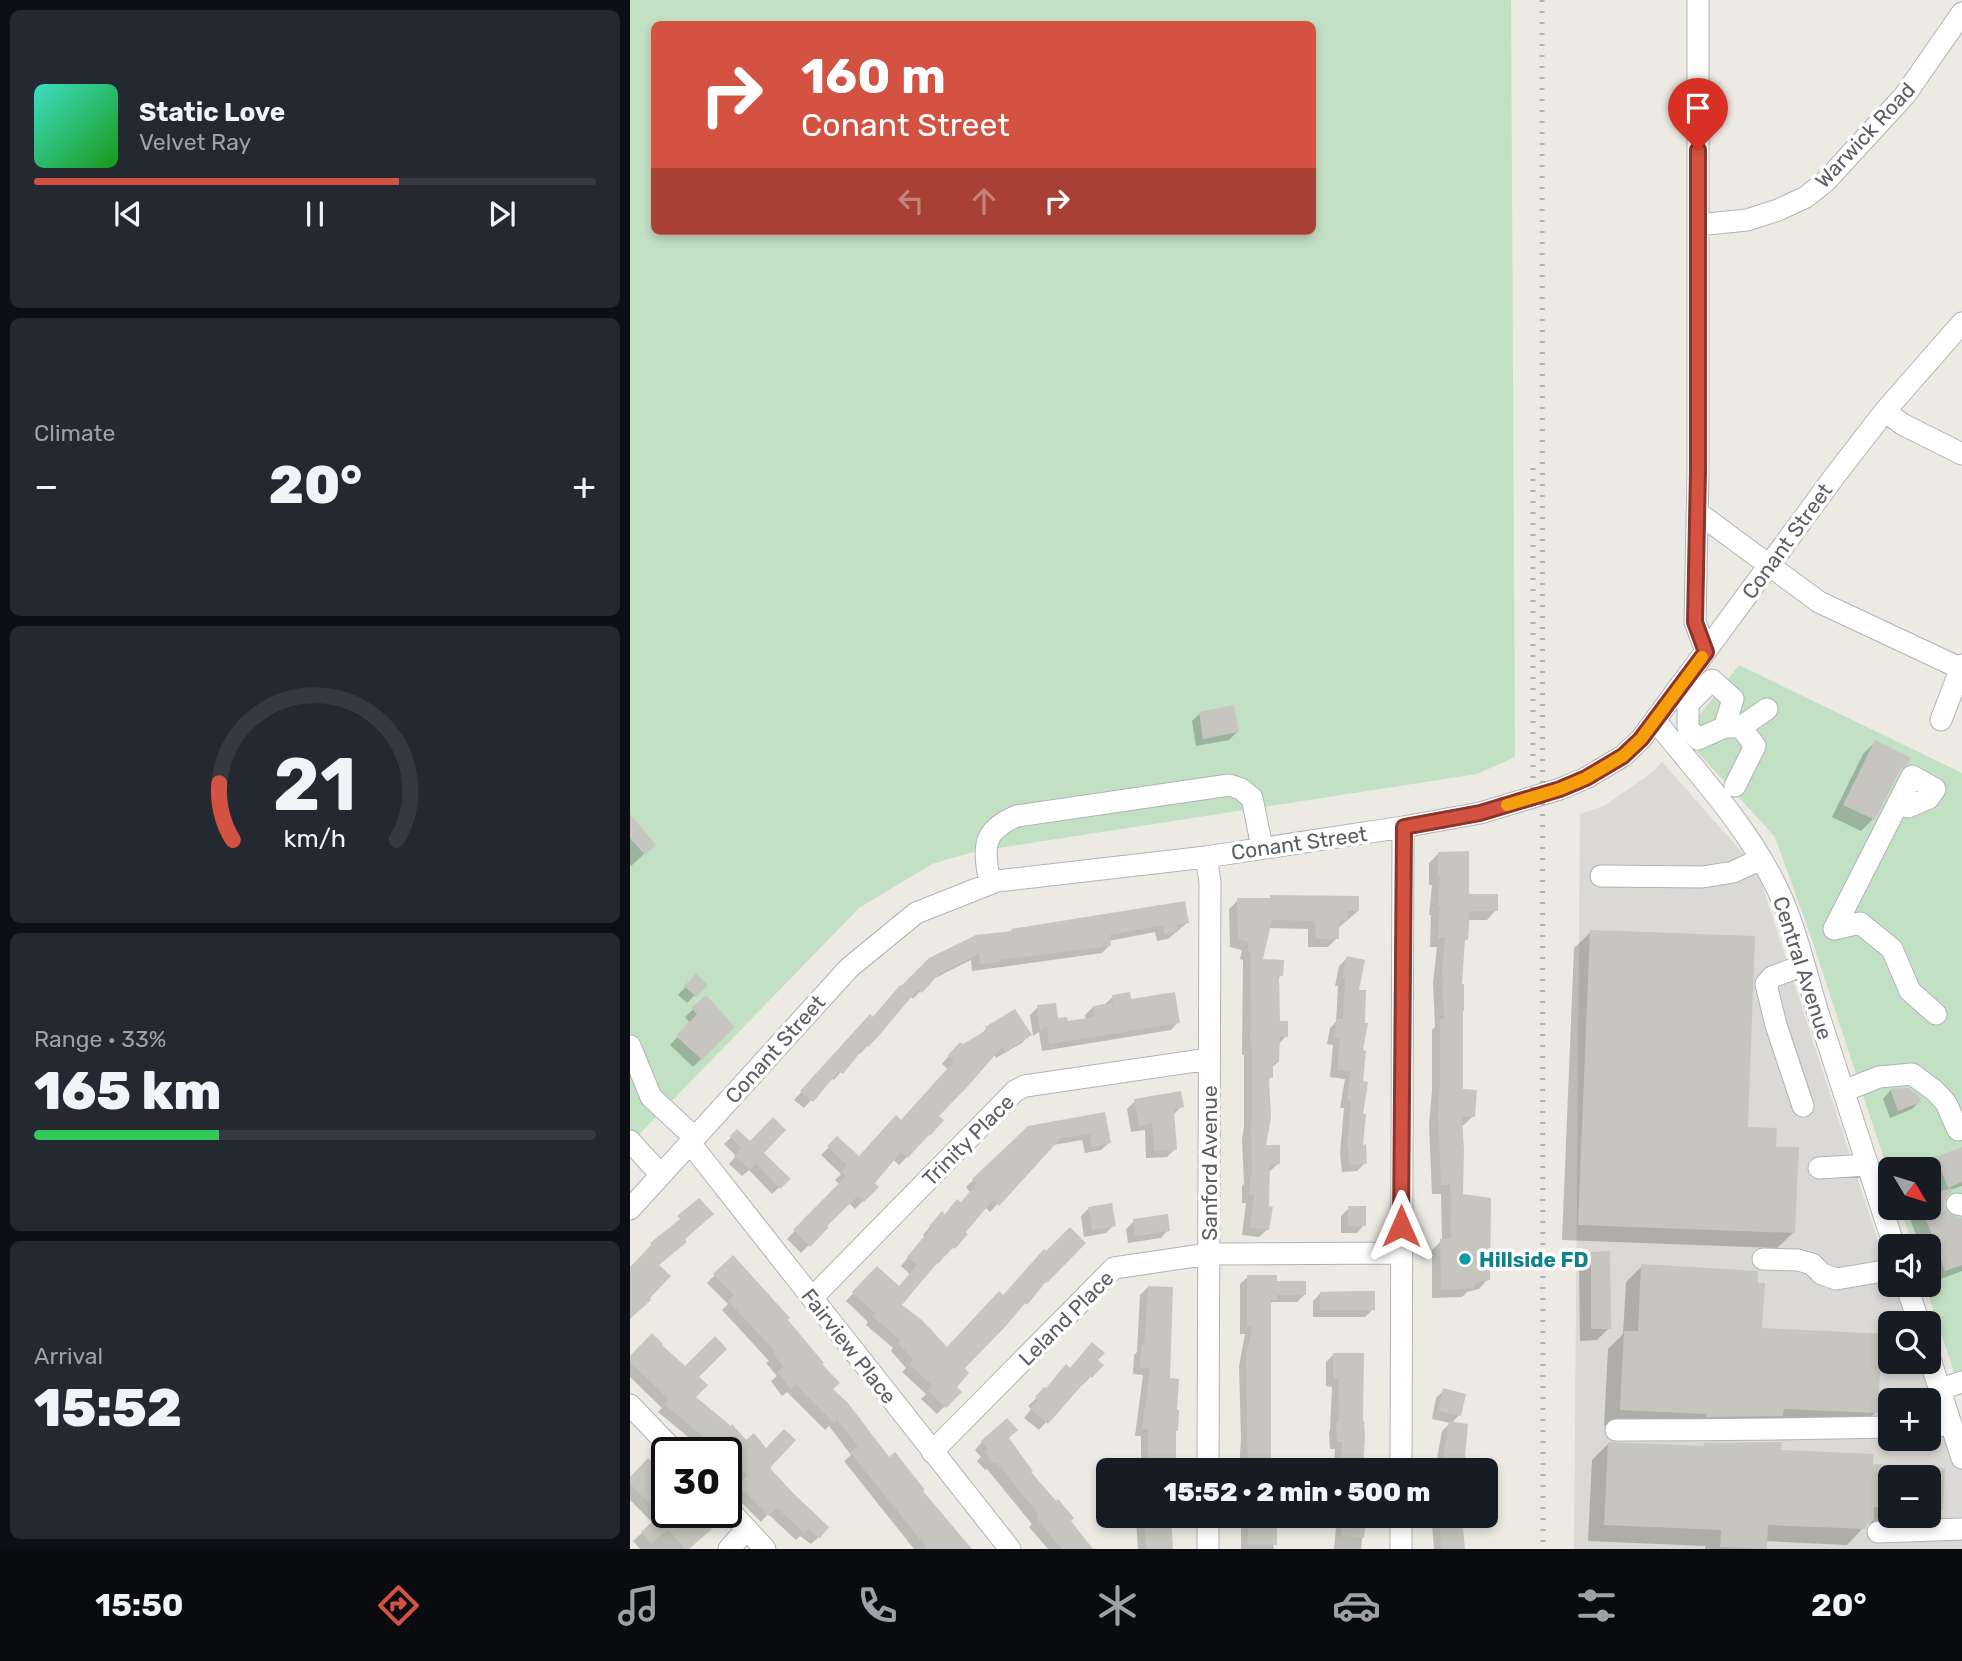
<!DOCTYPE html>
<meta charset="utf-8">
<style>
body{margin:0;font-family:Rubik,sans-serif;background:#242831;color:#f1f3f6;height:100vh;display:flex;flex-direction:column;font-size:26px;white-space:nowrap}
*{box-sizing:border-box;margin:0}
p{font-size:23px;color:#9ea1a6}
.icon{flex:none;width:38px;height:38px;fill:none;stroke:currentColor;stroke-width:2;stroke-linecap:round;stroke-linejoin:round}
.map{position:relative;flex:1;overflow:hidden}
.drawer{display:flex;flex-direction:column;gap:10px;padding:10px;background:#0d0f14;width:630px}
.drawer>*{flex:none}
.banner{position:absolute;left:21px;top:21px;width:665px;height:214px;border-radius:10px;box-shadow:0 4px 10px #0003;background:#d35242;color:#fff;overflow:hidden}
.needle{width:46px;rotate:128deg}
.fabs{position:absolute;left:1248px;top:1157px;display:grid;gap:14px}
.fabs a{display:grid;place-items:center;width:63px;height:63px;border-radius:10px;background:#171b24;box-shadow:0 4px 10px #0003;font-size:35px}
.speed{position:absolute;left:21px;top:1437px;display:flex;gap:14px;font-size:35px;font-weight:700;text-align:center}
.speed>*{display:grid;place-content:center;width:91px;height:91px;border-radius:50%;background:#171b24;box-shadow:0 4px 10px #0003;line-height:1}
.speed .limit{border:4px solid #111;border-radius:10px;background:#fff;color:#111}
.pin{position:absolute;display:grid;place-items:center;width:60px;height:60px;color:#fff;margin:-72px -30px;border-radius:50% 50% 50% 0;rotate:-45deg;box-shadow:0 0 7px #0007}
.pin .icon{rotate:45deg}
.me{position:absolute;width:77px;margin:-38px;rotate:0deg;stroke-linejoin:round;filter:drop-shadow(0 0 5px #0008)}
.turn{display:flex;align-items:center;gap:24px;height:147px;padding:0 35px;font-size:32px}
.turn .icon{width:91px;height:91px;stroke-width:2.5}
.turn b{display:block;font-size:49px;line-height:60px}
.lanes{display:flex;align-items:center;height:66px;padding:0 35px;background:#0003;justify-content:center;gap:35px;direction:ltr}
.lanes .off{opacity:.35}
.big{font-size:52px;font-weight:800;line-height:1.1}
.drawer .card{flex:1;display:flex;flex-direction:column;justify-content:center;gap:10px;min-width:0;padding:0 24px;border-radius:10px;background:#242831}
.drawer .dial{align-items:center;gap:0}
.dial svg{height:182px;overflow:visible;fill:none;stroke:#363941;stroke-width:7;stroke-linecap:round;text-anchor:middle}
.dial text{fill:#f1f3f6;stroke:none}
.song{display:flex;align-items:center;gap:21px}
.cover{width:84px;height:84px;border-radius:10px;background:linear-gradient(135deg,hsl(170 70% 55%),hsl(120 70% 35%))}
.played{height:7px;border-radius:4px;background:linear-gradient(90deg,#d35242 65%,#363941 65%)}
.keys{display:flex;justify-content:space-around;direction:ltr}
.heat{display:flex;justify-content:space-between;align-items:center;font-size:38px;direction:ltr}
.charge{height:10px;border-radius:5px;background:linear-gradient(90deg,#34c759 33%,#363941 0)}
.trip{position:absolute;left:466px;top:1458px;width:402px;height:70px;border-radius:10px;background:#171b24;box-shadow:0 4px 10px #0003;font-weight:800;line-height:70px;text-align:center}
.dock{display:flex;height:112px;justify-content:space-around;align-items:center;background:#090b0e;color:#9ea1a6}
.dock .icon{width:49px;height:49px}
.dock .on{color:#d35242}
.dock b{font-size:32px;color:#f1f3f6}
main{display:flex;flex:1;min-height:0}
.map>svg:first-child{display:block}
.industrial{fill:#dbd9d5;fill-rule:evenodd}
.green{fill:#c2e0c3;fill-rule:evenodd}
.shadow{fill:#0003;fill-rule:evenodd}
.building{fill:#c7c5c0}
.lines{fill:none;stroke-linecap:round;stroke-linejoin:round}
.minor-casing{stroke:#b0b3b6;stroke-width:23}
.minor{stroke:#fff;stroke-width:21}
.rail{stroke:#b1b2b2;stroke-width:5;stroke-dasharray:2 9;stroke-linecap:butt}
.route-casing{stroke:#89352b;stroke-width:18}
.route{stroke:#d35242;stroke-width:12}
.slow{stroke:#f59e0b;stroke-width:12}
.culture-dot{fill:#0f9aa8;stroke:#fff;stroke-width:2.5}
.labels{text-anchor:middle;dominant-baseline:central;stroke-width:7;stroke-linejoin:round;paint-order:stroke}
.street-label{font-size:21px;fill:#5b5e62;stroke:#fff}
.culture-label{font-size:21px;font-weight:bold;fill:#0d838f;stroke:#fff;text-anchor:start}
</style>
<main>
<section class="drawer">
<div class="card">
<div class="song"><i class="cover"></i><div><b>Static Love</b><p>Velvet Ray</p></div></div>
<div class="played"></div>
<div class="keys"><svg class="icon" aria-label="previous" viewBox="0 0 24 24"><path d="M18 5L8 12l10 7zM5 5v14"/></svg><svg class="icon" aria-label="pause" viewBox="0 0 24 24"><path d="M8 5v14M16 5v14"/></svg><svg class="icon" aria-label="next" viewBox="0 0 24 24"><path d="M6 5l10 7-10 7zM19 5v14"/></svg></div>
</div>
<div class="card"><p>Climate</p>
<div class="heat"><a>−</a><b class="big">20°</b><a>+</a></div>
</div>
<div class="card dial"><svg viewBox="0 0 100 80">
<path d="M14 69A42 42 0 1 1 86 69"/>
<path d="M14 69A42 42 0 0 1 8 44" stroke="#d35242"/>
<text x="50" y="56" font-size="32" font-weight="700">21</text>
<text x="50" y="72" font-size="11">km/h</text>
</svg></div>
<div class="card"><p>Range · 33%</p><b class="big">165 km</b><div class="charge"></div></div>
<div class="card"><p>Arrival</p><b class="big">15:52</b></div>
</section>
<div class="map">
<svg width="1332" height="1549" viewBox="0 0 1332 1549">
<rect width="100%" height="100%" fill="#eceae3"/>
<path class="industrial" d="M1032,762L1127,869L1249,1244L1260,1272V1284L1265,1285L1281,1323H1260V1362H1296L1332,1450V1549H944L950,814L974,806L1020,774ZM1260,1400H1298V1438H1260ZM1260,1477H1298V1516H1260Z"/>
<path class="green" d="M0,0H881L885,757L847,774L343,852L302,864L229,908L0,1144ZM24,24H682V231H24Z
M1109,665L1332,773V1396L1295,1285L1298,1284V1246H1283L1270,1208H1298V1169H1260V1177L1182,940L1145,837L1053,736Z"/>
<path class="shadow" d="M570,713L607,732L599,740L566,746L562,721Z
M1245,742L1268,771L1243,819L1231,831L1202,817L1233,754Z
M0,817L24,845L1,866L0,864Z
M809,853L837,896L866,910L857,920H838L837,939L833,942L830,986L831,1091L843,1116L834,1125H831V1196L858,1279L849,1289L837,1292L832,1297L802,1298V1250L812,1240L811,1194H802L799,1125L802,1090V1030L805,1027L803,983L807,947H800L801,915H799L802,885H799V863Z
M608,900L728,911L707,929V938L698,947H678V929L639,928L631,960L651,975L647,980L648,1023L656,1036L648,1045V1062L641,1068V1077L637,1081L633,1147L648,1164L639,1172L638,1229L629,1237L612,1235L616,1203H612V1186L614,1184L612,1140L614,1126V1055H612L613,960L610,959L612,950L600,947L599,909Z
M557,923L538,939L527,941L525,932L479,941L480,945L472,953L342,971L341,960L301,980L283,999L280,996L237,1046L230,1054L228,1052L204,1080L201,1078L174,1108L164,1100L233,1025L242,1018L262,995L382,931Z
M961,932L1116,1129L1164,1232L1147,1248L932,1240L944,948Z
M717,958L726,991L731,1052V1146L735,1163L727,1171L712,1172L710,1154L714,1108H710L715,1079L700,1077L703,1045L697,1044L700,1028L706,1022L708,986H705L709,966Z
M66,976L75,985L57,1003L48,995Z
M483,997L499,1001L548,1022L541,1030L412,1051L409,1032L403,1036L400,1015L408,1007L427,1020L436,1023L456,1020L455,1015L463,1007L475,1004Z
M75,998L103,1027L63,1067L40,1045L60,1023L55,1017Z
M356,1029L399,1035L392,1043L366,1058L364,1054L307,1116L311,1120L299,1135L269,1165L263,1159L243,1184L246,1187L233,1201L225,1209L219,1203L195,1226L197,1227L171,1253L157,1239L210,1185L205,1180L211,1174L191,1155L200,1146L228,1158L271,1122L318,1069L312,1064L322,1052L348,1037Z
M1278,1089L1289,1102L1282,1109L1260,1118L1253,1099L1260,1091Z
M505,1101L552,1106L544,1114L545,1149L537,1157L516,1158L515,1130L501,1132L497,1109Z
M474,1114L479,1143L471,1150L455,1153L452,1140L423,1145L360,1212L355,1207L334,1232L336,1234L316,1255L315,1254L270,1305L316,1350L373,1297L407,1259L395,1303L332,1367L325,1387L329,1392L307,1414L291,1399L296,1394L272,1372L276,1368L261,1351L263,1348L236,1325L238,1322L216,1301L247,1268L268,1288L280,1274L271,1266L295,1237L293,1235L305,1221L330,1204L340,1192L336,1187L399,1127Z
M107,1132L158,1179L142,1194L119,1170L112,1176L99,1164L106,1156L94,1144Z
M1332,1149V1186L1320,1190L1314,1198L1313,1209L1332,1228V1271L1303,1282L1298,1270V1246H1290L1278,1213L1284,1208H1298L1310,1194L1299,1167L1307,1159Z
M459,1208L484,1225L476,1233L454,1237L451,1216Z
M719,1208L734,1225L727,1233H711V1216Z
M504,1221L538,1230L531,1238L498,1243L496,1229Z
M961,1253L979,1328L967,1340L950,1341L949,1266Z
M102,1258L156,1320L201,1389L259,1459L291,1491L340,1549H284L214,1461L221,1455L199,1426L195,1430L157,1392L152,1396L141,1381L147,1376L136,1363L139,1361L92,1310L98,1304L77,1283Z
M1012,1266L1131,1330L1254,1368L1248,1374L1246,1412L1229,1429L1060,1430L974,1426L978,1349L993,1334L996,1282Z
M618,1277L645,1283L674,1295L667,1302H642L639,1306V1462H644V1470H609L611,1438L609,1366L615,1334H610V1284Z
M518,1287L538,1380L546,1431L545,1470H511V1436H505L513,1375L503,1374L504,1355L507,1352L510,1295Z
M690,1294L743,1309L735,1317H683V1301Z
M704,1354L732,1470H704L705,1449H700L699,1432L700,1430L702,1387L696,1386V1362Z
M0,1358L67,1377L64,1397L197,1527L189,1537L181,1544L170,1536L166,1540L138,1514L131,1522L102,1493L111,1484L96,1467V1452H73L75,1451L28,1412L32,1408L0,1377Z
M466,1360L471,1365L453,1385L451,1383L409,1430L394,1418L401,1409L398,1406L415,1390Z
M814,1390L829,1415L821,1424L832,1470H805L812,1431L820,1423L802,1419L806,1398Z
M377,1439L399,1472L438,1522L457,1549H418L399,1527L402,1524L357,1469L355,1470L347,1461L351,1457L345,1450L352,1442Z
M978,1444L1072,1448L1075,1445L1150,1451L1241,1466L1313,1470L1311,1509L1295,1526L1238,1523L1217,1545L1135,1541V1549H1075V1546L958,1541L962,1460ZM1260,1477H1298V1516H1260Z
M0,1480L37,1512H65L58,1549H10L3,1541L23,1523L0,1500Z
M510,1516H544L543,1524L540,1527V1549H508L506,1521Z
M611,1516H640L644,1549H611Z
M707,1516H735L731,1549H704Z
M801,1516H831L833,1549H804L802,1525H800Z"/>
<path class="building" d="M604,705L609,732L573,739L569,712Z
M1245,740L1281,758L1277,764L1270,770L1245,820L1213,805Z
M0,814L26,845L15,855L0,838Z
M839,851V894H868V911H840L838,940L835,939L832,984H834V1011H833V1089L847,1090L845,1117L832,1116L834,1150L833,1194L861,1198L860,1280L846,1283L843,1288L811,1290L810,1239L821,1238L820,1185H811L808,1115L810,1079V1019H814L812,973L815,938H808L810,906H808L810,877H808V852Z
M640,895L729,896V911H717L718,921L709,920V939H686L685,921L642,920L633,959L654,960L653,976H649L650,1021H658V1037H650L649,1062H643V1078H639L641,1117L636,1145H650V1164H640L639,1206L643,1207L639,1230L620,1227L624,1195H619L620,1175H622L621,1132H620L622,1117V1047H620L621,952L617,951L619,942L608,939L607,898H640Z
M555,901L559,923L547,925L548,932L534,934L533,925L480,935L481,946L370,960V962L350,964L349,954L310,973L292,993L288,989L247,1038L238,1047L236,1045L213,1074L209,1071L183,1102L170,1091L240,1014L243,1017L270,985L271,986L299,958L346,935L382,931L381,929Z
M960,930L1125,936L1118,1127L1147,1128L1146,1147H1169L1165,1233L948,1225Z
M717,956L735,960L729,990H736L735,1023H738L733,1050L736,1051L733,1081L738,1082L733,1114H736L733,1145L736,1144L737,1164L719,1165L718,1147H717L721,1101L717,1100L721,1071L707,1070L710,1038L704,1037L707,1019H713L715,979L712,978Z
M66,974L78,985L66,997L54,986Z
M500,992L501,999L545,992L550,1023L419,1044L417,1026L410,1030L407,1005L426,1003L428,1018L437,1017L438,1021L464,1017L463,1006L483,1003L482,995Z
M76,995L105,1027L72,1060L46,1036L67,1014L61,1008Z
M385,1009L402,1035L375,1052L372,1047L339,1085L309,1116L314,1120L300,1136L299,1134L278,1158L271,1152L245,1183L249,1187L234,1202L228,1196L197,1226L199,1227L180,1247L163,1230L216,1176L211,1171L217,1165L197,1146L207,1136L229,1156L266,1115L271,1120L324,1061L318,1055L330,1042L333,1044L357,1030L355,1027Z
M1278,1088L1289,1096L1291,1102L1268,1111L1260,1089Z
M551,1091L554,1107L544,1109L547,1150L524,1151L522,1123L509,1126L504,1099Z
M475,1112L481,1143L462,1147L460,1134L431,1138L369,1206L363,1200L336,1232L338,1234L325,1249L323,1247L308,1264L307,1263L272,1305L292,1320L317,1347L369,1291L373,1295L414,1249L416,1251L440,1227L456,1243L417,1283L416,1282L397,1305L395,1303L375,1327L335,1368L339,1373L327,1387L332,1392L316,1408L298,1390L302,1385L279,1364L283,1359L267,1342L270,1340L242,1316L245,1313L222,1292L247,1266L269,1286L287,1265L277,1257L301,1228L299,1226L312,1211L315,1214L327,1199L331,1202L347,1183L342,1179L398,1126Z
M143,1117L156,1130L134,1153L161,1179L150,1189L126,1163L121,1170L104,1156L111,1148L100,1136L107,1129L120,1141Z
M1332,1147V1182L1318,1188L1306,1157Z
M1321,1188L1322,1192L1317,1196L1314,1201V1208L1319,1214L1332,1218V1265L1315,1271L1292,1208H1298V1196Z
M69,1198L84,1214L55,1239L57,1242L29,1265L41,1276L20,1298L21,1300L0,1319V1267L21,1245L20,1243L50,1219L47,1216Z
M482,1203L486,1226L462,1230L458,1207Z
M718,1206H736V1226H718Z
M538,1214L540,1231L505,1236L503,1219Z
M980,1251L981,1329H961V1252Z
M103,1255L160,1318L158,1320L194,1363L192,1364L210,1383L203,1389L218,1403L259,1457L265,1452L295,1490L293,1491L342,1549H298L220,1452L228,1446L207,1420L204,1423L166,1385L161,1389L147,1372L154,1367L143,1354L146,1352L98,1301L104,1295L83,1274Z
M1011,1264L1128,1271V1283H1135L1132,1328L1257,1334L1255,1369H1250L1248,1413L1154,1409L1153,1416L1076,1417V1414L990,1410L994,1331H1008Z
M617,1275H647V1281H676V1295H647V1300H641V1470H618L616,1357L622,1327L617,1326Z
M518,1286L543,1287L540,1378L549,1379L547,1410H549L548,1431H546V1470H518V1429H512L520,1368L510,1367L511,1345H514Z
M725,1291H745V1310H690V1292Z
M22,1333L33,1344L32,1345L55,1366L85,1336L97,1349L69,1377L78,1385L66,1397L101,1426L102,1424L116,1440L124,1433L136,1448L154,1429L166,1440L140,1468L162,1492L199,1527L190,1538L178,1529L174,1533L147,1508L139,1516L108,1485L117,1475L97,1452H86L79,1444L81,1443L34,1404L38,1399L0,1362V1356Z
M462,1342L475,1353L468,1360L474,1365L462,1378L460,1376L418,1424L400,1409L408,1400L405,1397L414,1387L416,1388L436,1364L440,1368Z
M703,1353H734L733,1421H734L735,1436L733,1470H710L712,1442H707L706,1422H708L709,1379H703Z
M813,1388L836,1394L831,1416L808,1411Z
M377,1418L388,1430L379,1438L403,1471L401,1472L426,1501L428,1499L444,1518L441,1521L463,1549H432L406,1518L409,1515L366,1462L364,1464L354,1452L358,1449L351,1441Z
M819,1421L838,1424L834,1470H811Z
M978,1442L1074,1446V1443L1152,1442L1151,1450L1244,1454L1243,1464L1260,1465V1508L1244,1507V1520L1237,1525L1236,1529L1138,1525L1137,1549L1090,1547L1091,1530L974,1525Z
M18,1458L37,1476V1512H67L82,1529L59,1549H55L38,1529L21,1544L11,1532L31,1514L0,1484V1477Z
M1298,1467L1315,1468L1313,1510L1298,1509Z
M514,1516H541L543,1549H516Z
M714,1516H737L734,1538L711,1535Z
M809,1516H832L835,1549H811Z
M618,1522H647V1545H618Z"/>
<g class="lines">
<defs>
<path id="minor" d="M1068,0V471L1065,622L1076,651
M1068,225L1117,220L1148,210L1176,197L1196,181L1275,95L1332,13
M1255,411L1272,424L1332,454
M1067,512L1189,602L1332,669
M1025,720C1066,772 1114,822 1144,882C1165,923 1175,970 1188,1013C1213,1091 1239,1168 1264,1246
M1311,720L1332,665
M1105,786L1125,746L1111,727H1095L1068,739L1058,728V704L1082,680L1103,699L1096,722L1111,727L1137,709
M1278,807L1299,798L1305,789L1282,776L1204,929L1230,923L1262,949L1280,991L1306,1014
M576,857L580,882L578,1470
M971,876L1073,877L1103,872L1131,859
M360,884C354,849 350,831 387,816L599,785L611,789L622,798L632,847
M0,1046L21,1097L65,1138
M1214,1091L1249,1077L1282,1074L1305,1091L1316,1103L1328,1130
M1173,1106L1146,1025L1136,984L1142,977L1174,965
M0,1141L31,1175
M60,1143L380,1549
M1189,1168L1237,1165
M1327,1204L1332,1205
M0,1209L219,968L286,913L367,881L576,857L773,827L850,813L930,789L956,778L993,756L1011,739L1207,473L1255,411L1332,323
M1133,1259L1168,1260L1182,1264L1192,1274L1206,1279L1260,1270
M1276,1284L1289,1323
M182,1298L385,1091L395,1086L579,1059
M1298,1353L1332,1458
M1310,1389L1332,1382
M0,1405L45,1452
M1298,1426L1321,1425
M986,1430C1077,1430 1169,1429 1260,1427
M302,1452L484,1268L579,1254L770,1253
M771,1470L773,827
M96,1507L135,1549
M771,1516V1549
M1248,1532L1332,1529
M99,1549L117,1529
M578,1549V1516"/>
</defs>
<use href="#minor" class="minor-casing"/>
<use href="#minor" class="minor"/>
<path class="rail" d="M912,0L913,1549
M903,468V800"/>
</g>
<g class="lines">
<defs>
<path id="route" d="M771,1226L774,827L850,813L930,789L956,778L993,756L1011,739L1076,652L1065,622L1068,471V150"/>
</defs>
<use href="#route" class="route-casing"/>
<use href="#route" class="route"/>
<path class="slow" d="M877,805L930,789L956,778L993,756L1011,739L1072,657"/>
</g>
<circle class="culture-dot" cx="835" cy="1259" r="7"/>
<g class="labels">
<g class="street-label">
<text transform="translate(1235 135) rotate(-47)">Warwick Road</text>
<text transform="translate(1157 541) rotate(-54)">Conant Street</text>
<text transform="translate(669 843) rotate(-8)">Conant Street</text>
<text transform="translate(1173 968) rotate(72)">Central Avenue</text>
<text transform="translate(145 1049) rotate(-48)">Conant Street</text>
<text transform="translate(338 1140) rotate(-45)">Trinity Place</text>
<text transform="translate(579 1163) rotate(-90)">Sanford Avenue</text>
<text transform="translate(436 1318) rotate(-45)">Leland Place</text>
<text transform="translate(219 1346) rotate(52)">Fairview Place</text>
</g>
<g class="culture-label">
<text x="849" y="1259">Hillside FD</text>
</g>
</g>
</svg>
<div class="fabs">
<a><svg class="needle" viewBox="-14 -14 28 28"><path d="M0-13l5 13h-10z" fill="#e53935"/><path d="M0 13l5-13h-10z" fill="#9ea1a6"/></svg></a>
<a><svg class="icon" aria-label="sound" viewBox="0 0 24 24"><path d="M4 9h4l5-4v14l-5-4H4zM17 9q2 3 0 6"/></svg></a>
<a><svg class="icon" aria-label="search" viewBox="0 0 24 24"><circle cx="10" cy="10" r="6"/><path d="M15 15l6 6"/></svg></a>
<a>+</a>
<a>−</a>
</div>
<div class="speed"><div class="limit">30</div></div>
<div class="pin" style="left:1068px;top:150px;background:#d93025"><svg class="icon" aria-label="arrive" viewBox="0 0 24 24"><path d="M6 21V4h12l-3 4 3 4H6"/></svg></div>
<svg class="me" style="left:771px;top:1226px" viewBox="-20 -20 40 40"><path d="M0-17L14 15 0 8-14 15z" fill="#d35242" stroke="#fff" stroke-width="4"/></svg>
<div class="trip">15:52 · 2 min · 500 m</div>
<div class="banner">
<div class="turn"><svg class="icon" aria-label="right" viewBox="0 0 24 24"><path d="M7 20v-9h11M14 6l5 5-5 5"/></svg><div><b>160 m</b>Conant Street</div></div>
<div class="lanes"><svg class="icon off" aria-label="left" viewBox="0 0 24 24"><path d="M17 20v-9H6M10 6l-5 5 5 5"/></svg><svg class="icon off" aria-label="ahead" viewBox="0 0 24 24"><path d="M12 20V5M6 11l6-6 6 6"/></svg><svg class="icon" aria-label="right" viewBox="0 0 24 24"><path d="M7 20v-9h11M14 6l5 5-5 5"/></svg></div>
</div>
</div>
</main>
<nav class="dock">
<b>15:50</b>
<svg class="icon on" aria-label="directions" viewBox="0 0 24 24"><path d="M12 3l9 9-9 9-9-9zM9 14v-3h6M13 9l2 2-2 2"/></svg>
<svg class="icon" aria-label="music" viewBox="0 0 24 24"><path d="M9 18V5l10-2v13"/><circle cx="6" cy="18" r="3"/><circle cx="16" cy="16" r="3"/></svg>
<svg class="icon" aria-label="phone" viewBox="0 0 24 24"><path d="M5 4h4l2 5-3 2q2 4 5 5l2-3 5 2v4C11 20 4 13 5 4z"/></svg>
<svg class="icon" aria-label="climate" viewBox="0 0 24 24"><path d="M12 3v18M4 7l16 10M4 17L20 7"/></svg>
<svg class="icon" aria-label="car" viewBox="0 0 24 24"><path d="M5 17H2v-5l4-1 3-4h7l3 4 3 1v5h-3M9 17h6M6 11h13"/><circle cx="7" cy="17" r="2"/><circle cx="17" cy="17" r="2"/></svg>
<svg class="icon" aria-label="filters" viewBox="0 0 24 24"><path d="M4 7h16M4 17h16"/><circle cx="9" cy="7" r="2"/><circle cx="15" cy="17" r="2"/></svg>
<b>20°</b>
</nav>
